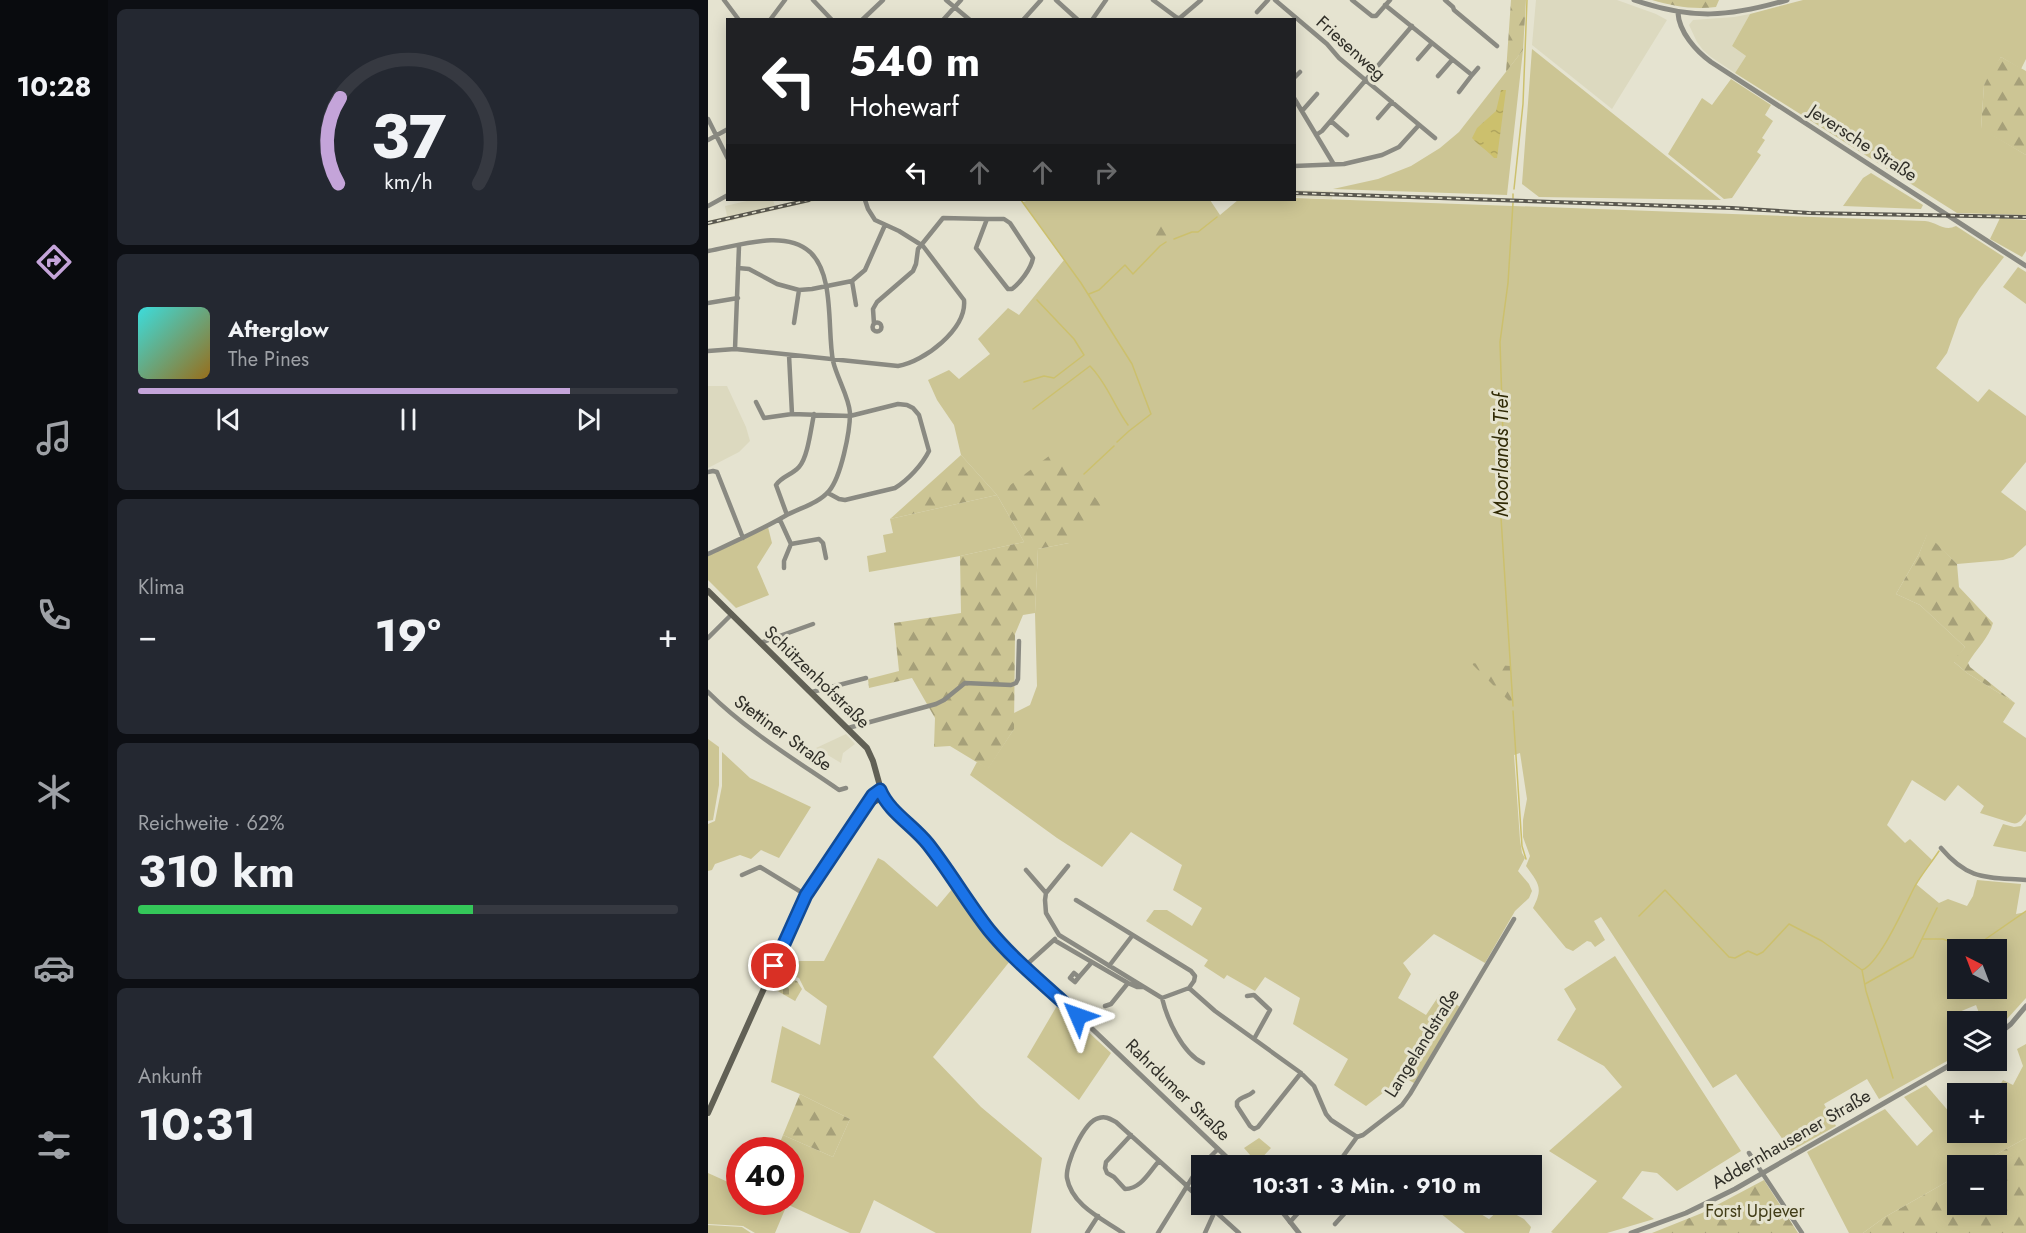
<!DOCTYPE html>
<html lang="de">
<meta charset="utf-8">
<style>
body{margin:0;font-family:Jost,sans-serif;background:#242831;color:#f1f3f6;height:100vh;display:flex;flex-direction:column;font-size:22px;white-space:nowrap}
*{box-sizing:border-box;margin:0}
p{font-size:20px;color:#9ea1a6}
.icon{flex:none;width:33px;height:33px;fill:none;stroke:currentColor;stroke-width:2;stroke-linecap:round;stroke-linejoin:round}
.map{position:relative;flex:1;overflow:hidden}
.panel{display:flex;flex-direction:column;gap:9px;padding:9px;background:#0d0f14;width:600px}
.panel>*{flex:none}
.banner{position:absolute;left:18px;top:18px;width:570px;height:183px;border-radius:0px;box-shadow:0 3px 15px #0003;background:#202124;color:#fff;overflow:hidden}
.needle{width:39px;rotate:318deg}
.controls{position:absolute;left:1239px;top:939px;display:grid;gap:12px}
.controls a{display:grid;place-items:center;width:60px;height:60px;border-radius:0px;background:#171b24;box-shadow:0 3px 15px #0003;font-size:30px}
.speed{position:absolute;left:18px;top:1137px;display:flex;gap:12px;font-size:30px;font-weight:700;text-align:center}
.speed>*{display:grid;place-content:center;width:78px;height:78px;border-radius:50%;background:#171b24;box-shadow:0 3px 15px #0003;line-height:1}
.speed .limit{border:9px solid #d22;background:#fff;color:#111}
.pin{position:absolute;display:grid;place-items:center;width:51px;height:51px;color:#fff;margin:-26px;border:3px solid #fff;border-radius:50%;box-shadow:0 2px 6px #0007}
.me{position:absolute;width:66px;margin:-33px;rotate:313deg;stroke-linejoin:round;filter:drop-shadow(0 0 4px #0008)}
.turn{display:flex;align-items:center;gap:21px;height:126px;padding:0 24px;font-size:27px}
.turn .icon{width:78px;height:78px;stroke-width:2.5}
.turn b{display:block;font-size:42px;line-height:51px}
.lanes{display:flex;align-items:center;height:57px;padding:0 24px;background:#0003;justify-content:center;gap:30px;direction:ltr}
.lanes .off{opacity:.35}
.big{font-size:45px;font-weight:700;line-height:1.1}
.panel .card{flex:1;display:flex;flex-direction:column;justify-content:center;gap:9px;min-width:0;padding:0 21px;border-radius:9px;background:#242831}
.panel .dial{align-items:center;gap:0}
.dial svg{height:156px;overflow:visible;fill:none;stroke:#363941;stroke-width:7;stroke-linecap:round;text-anchor:middle}
.dial text{fill:#f1f3f6;stroke:none}
.song{display:flex;align-items:center;gap:18px}
.cover{width:72px;height:72px;border-radius:9px;background:linear-gradient(135deg,hsl(180 70% 55%),hsl(40 70% 35%))}
.played{height:6px;border-radius:3px;background:linear-gradient(90deg,#c4a4d9 80%,#363941 80%)}
.keys{display:flex;justify-content:space-around;direction:ltr}
.heat{display:flex;justify-content:space-between;align-items:center;font-size:33px;direction:ltr}
.charge{height:9px;border-radius:4px;background:linear-gradient(90deg,#34c759 62%,#363941 0)}
.trip{position:absolute;left:483px;top:1155px;width:351px;height:60px;border-radius:0px;background:#171b24;box-shadow:0 3px 15px #0003;font-weight:700;line-height:60px;text-align:center}
main{display:flex;flex:1;min-height:0}
.dock{display:flex;flex-direction:column;width:108px;justify-content:space-around;align-items:center;background:#090b0e;color:#9ea1a6}
.dock .icon{width:42px;height:42px}
.dock .active{color:#c4a4d9}
.dock b{font-size:27px;color:#f1f3f6}
.map>svg:first-child{display:block}
.built{fill:#dcd9bf}
.green{fill:#ccc594;fill-rule:evenodd}
.forest{fill:url(#forest-firs)}
.cemetery{fill:url(#cemetery-stones)}
.water{fill:url(#water-ripples)}
.lines{fill:none;stroke-linecap:round;stroke-linejoin:round}
.stream{stroke:#ccc06d;stroke-width:1.5}
.minor{stroke:#8a8a82;stroke-width:4.5}
.tertiary{stroke:#8a8a82;stroke-width:5}
.secondary{stroke:#616055;stroke-width:6}
.rail-casing{stroke:#59574e;stroke-width:4}
.rail{stroke:#e5e3d0;stroke-width:1.5;stroke-dasharray:4.5;stroke-linecap:butt}
.route-casing{stroke:#114b97;stroke-width:15}
.route{stroke:#1a73e8;stroke-width:10}
.labels{text-anchor:middle;dominant-baseline:central;stroke-width:6;stroke-linejoin:round;paint-order:stroke}
.street-label{font-size:18px;fill:#302f28;stroke:#e5e3d0}
.park-label{font-size:18px;fill:#423d18;stroke:#e5e3d0}
.water-label{font-size:20px;font-style:italic;fill:#2f2904;stroke:#e5e3d0}
</style>
<main>
<nav class="dock">
<b>10:28</b>
<svg class="icon active" aria-label="directions" viewBox="0 0 24 24"><path d="M12 3l9 9-9 9-9-9zM9 14v-3h6M13 9l2 2-2 2"/></svg>
<svg class="icon" aria-label="music" viewBox="0 0 24 24"><path d="M9 18V5l10-2v13"/><circle cx="6" cy="18" r="3"/><circle cx="16" cy="16" r="3"/></svg>
<svg class="icon" aria-label="phone" viewBox="0 0 24 24"><path d="M5 4h4l2 5-3 2q2 4 5 5l2-3 5 2v4C11 20 4 13 5 4z"/></svg>
<svg class="icon" aria-label="climate" viewBox="0 0 24 24"><path d="M12 3v18M4 7l16 10M4 17L20 7"/></svg>
<svg class="icon" aria-label="car" viewBox="0 0 24 24"><path d="M5 17H2v-5l4-1 3-4h7l3 4 3 1v5h-3M9 17h6M6 11h13"/><circle cx="7" cy="17" r="2"/><circle cx="17" cy="17" r="2"/></svg>
<svg class="icon" aria-label="filters" viewBox="0 0 24 24"><path d="M4 7h16M4 17h16"/><circle cx="9" cy="7" r="2"/><circle cx="15" cy="17" r="2"/></svg>
</nav>
<section class="panel">
<div class="card dial"><svg viewBox="0 0 100 80">
<path d="M14 69A42 42 0 1 1 86 69"/>
<path d="M14 69A42 42 0 0 1 15 25" stroke="#c4a4d9"/>
<text x="50" y="56" font-size="32" font-weight="700">37</text>
<text x="50" y="72" font-size="11">km/h</text>
</svg></div>
<div class="card">
<div class="song"><i class="cover"></i><div><b>Afterglow</b><p>The Pines</p></div></div>
<div class="played"></div>
<div class="keys"><svg class="icon" aria-label="previous" viewBox="0 0 24 24"><path d="M18 5L8 12l10 7zM5 5v14"/></svg><svg class="icon" aria-label="pause" viewBox="0 0 24 24"><path d="M8 5v14M16 5v14"/></svg><svg class="icon" aria-label="next" viewBox="0 0 24 24"><path d="M6 5l10 7-10 7zM19 5v14"/></svg></div>
</div>
<div class="card"><p>Klima</p>
<div class="heat"><a>−</a><b class="big">19°</b><a>+</a></div>
</div>
<div class="card"><p>Reichweite · 62%</p><b class="big">310 km</b><div class="charge"></div></div>
<div class="card"><p>Ankunft</p><b class="big">10:31</b></div>
</section>
<div class="map">
<svg width="1318" height="1233" viewBox="0 0 1318 1233">
<defs>
<pattern id="forest-firs" width="22" height="20" patternUnits="userSpaceOnUse" patternTransform="scale(1.5)"><rect width="22" height="20" fill="#ccc594"/><path d="M5 1l3.5 6h-7zM16 11l3.5 6h-7z" fill="#a6a079"/></pattern>
<pattern id="cemetery-stones" width="16" height="16" patternUnits="userSpaceOnUse" patternTransform="scale(1.5)"><rect width="16" height="16" fill="#ccc594"/><path d="M2 7V4a2 2 0 0 1 4 0v3zM10 15v-3a2 2 0 0 1 4 0v3z" fill="#a6a079"/></pattern>
<pattern id="water-ripples" width="26" height="14" patternUnits="userSpaceOnUse" patternTransform="scale(1.5)"><rect width="26" height="14" fill="#ccc06d"/><path d="M2 4q2-2 4 0t4 0M15 11q2-2 4 0t4 0" fill="none" stroke="#b0a55e"/></pattern>
</defs>
<rect width="100%" height="100%" fill="#e5e3d0"/>
<path class="built" d="M828,0H909L948,14L959,20L904,109L824,45Z
M1042,14L1024,46L1038,56L1027,73L1003,57L995,50L989,42L981,25L985,20L1026,17Z
M587,190L625,191L624,199L587,197Z
M43,200H65L67,206L93,200H111L0,226V221L19,216L17,206Z
M0,386H19L38,427L42,441L31,452L0,468Z
M138,734L147,744L135,753L133,763L108,748Z"/>
<path class="green" d="M1095,0H1318V59L1313,69L1293,57L1276,85L1273,128L1318,155V215L1249,213L1027,73L1038,56L1024,46L1042,14Z
M824,49L1013,200L831,197L814,184Z
M815,50L799,195L625,189L670,179L703,166L732,148L751,132Z
M1023,79L1063,105L1057,115L1065,121L1054,138L1057,140L1049,152L1053,155L1024,198L1016,199L960,154L994,98L1004,105Z
M1163,173L1215,205L1213,209L1135,206L1155,178Z
M587,198L1217,221C1229,222 1236,232 1248,226L1296,257L1272,288L1251,319L1239,353L1228,368L1270,402L1281,389L1318,416V462L1293,492L1318,511V545L1305,557L1295,560L1249,564L1219,535L1211,554L1188,594L1212,605L1257,647L1246,662L1259,673L1307,703L1295,722L1318,738V814C1314,819 1311,825 1304,823L1272,813L1276,806L1250,785L1237,801L1204,780L1179,825L1197,843L1202,839L1224,860L1208,884L1231,903L1240,899L1259,906L1265,896L1269,880L1313,884L1308,914L1318,912V998L1289,1030L1288,1022L1274,1021L1268,1005L1239,1017L1248,1056L1171,1099L1159,1079L1116,1104L1128,1126L1083,1151L1028,1074L1005,1088L893,917L886,921L897,940L887,947L883,942L879,941L865,951L858,948L825,908C836,887 830,883 818,866L822,856L815,837V820L819,799L812,753L806,755L812,840L814,853L817,858L810,871L821,884L824,891L821,898L807,911L777,963L726,934L695,963L703,974L690,998L718,1015L732,994L752,1007L706,1083L690,1074L680,1089L658,1106L626,1085L640,1059L585,1024L592,998L557,977L547,991L519,975L516,979L496,966L500,960L438,921L446,910H459L484,926L494,908L465,890L474,865L423,832L394,867L349,838L262,775L269,762L280,768L306,729V713L322,705L329,686L327,613L330,549L361,543L289,495L316,542L252,556L161,572L159,556L178,552L175,535L185,533L182,519L289,495L253,455L246,425L229,400L220,380L241,370L251,379L282,354L270,339L300,308L311,315L356,260L315,202L322,200H502L512,215L530,200H586ZM1250,950H1288V988H1250Z
M1292,218L1318,220V251L1314,257L1282,239Z
M1310,267L1318,272V304L1295,287Z
M60,527L64,543L49,567L61,595L28,608L0,580V556Z
M0,739L11,747V785L5,820L0,821Z
M14,752L42,778L103,807L71,858L53,850L43,859L32,855L7,864L4,870L0,871V824L7,821L14,786Z
M1318,820V852L1285,846L1295,824L1306,827L1313,826Z
M170,858L176,861L229,907L245,888L274,929L302,961L225,1057L273,1107L334,1158L323,1233H228L166,1200L152,1233H142L74,1202H82V1150H69L75,1135L125,1157L142,1119L92,1094L63,1082L74,1026L112,1045L119,1006L97,990L91,978L79,974L91,961H116Z
M907,956L1033,1151L969,1191L949,1173L934,1171L914,1198L946,1219L899,1233H845L843,1232L889,1181L841,1151L914,1087L896,1066L849,1040L868,1009L856,989Z
M350,1004L403,1053L371,1100L319,1057Z
M1318,1044V1138L1269,1165L1250,1166L1249,1176L1177,1217L1155,1233H1141L1099,1152L1177,1109L1209,1146L1225,1131L1196,1097L1218,1085L1249,1121L1250,1132H1288V1094L1287,1093L1295,1080L1305,1085L1315,1066L1309,1049Z
M551,1138L563,1148L549,1163L536,1148Z
M0,1173L31,1187L32,1202H66L78,1207L67,1233H47L35,1226L0,1224Z
M722,1205H758L781,1219L794,1207L816,1219L823,1227L821,1233H757Z
M0,1225L34,1227L43,1233H0Z"/>
<path class="forest" d="M803,0H818L815,50L798,72Z
M944,0H1011L1008,7C985,10 965,6 944,0Z
M1293,57L1318,71V155L1273,129L1276,85L1283,71Z
M437,206H442L464,236L449,243L441,230L446,225L435,207Z
M349,450L398,511L361,543L330,549L327,613L315,615L307,634L306,729L280,769L242,746L226,747L227,718L204,678L161,688L160,679L191,671L186,623L253,613L252,556L316,542L289,495L182,519L253,455L289,495Z
M1219,534L1249,564L1251,587L1285,623C1281,638 1268,649 1260,663L1262,667L1307,703L1259,673L1245,661L1257,647L1212,605L1188,594L1211,554Z
M763,663L802,666L804,704Z
M92,1094L142,1119L125,1157L75,1135Z
M1318,1138V1233H1155L1177,1217L1249,1176L1250,1204H1288V1166L1269,1165Z
M1056,1180L1090,1233H944L994,1213Z"/>
<path class="cemetery" d="M72,977L89,981L94,989L87,1001L66,989Z"/>
<path class="water" d="M793,90H798L789,158H786C779,150 771,146 764,138L769,128L788,111Z"/>
<g class="lines">
<path class="stream" d="M806,189L815,104L819,0
M805,198V194
M313,200L373,283L424,364L443,414L421,431L409,442
M805,203L800,283L792,342L796,466L791,486L805,706
M466,239L484,232H490L509,217
M381,294L391,290L417,265L425,274L452,246L458,242
M316,382L336,376L346,378L376,355L366,339L329,300
M325,409L382,366C399,383 406,406 420,425
M376,474L406,446
M805,711L814,846L818,859
M931,916L957,890L1021,957L1027,958L1040,951L1049,955L1055,952L1081,924L1114,941L1154,970L1158,991L1185,1078
M1215,939H1235L1256,947L1269,945L1318,911
M1154,970C1172,963 1197,905 1207,886C1214,874 1223,863 1231,851
M1157,984L1205,957L1229,908"/>
<path class="minor" d="M16,0L31,20
M105,0L124,20
M238,0L262,20
M348,0L370,20
M445,0L468,17L475,20
M567,0L619,44L631,58L727,138
M644,0L664,16H668L682,0
M737,0L745,7L746,10L789,46
M677,5L764,75L751,92
M549,12L560,0
M473,17L493,0
M62,20L77,0
M154,20L175,0
M235,20L253,0
M315,20L333,0
M384,20L398,0
M710,59L724,43
M764,75L770,68
M730,76L744,60
M586,78L592,72
M586,98L625,163
M594,111L609,94
M670,118L684,102
M0,119L20,159
M623,121L639,135
M608,135L614,131L704,26
M0,140L20,129
M586,166L636,164L674,155L691,147L711,125
M0,206L20,195
M0,251C30,246 76,229 102,252C127,275 119,330 125,361C129,378 141,397 142,413C142,432 133,477 121,491C110,504 91,508 77,516C53,530 26,542 0,554
M30,268L41,269L69,284L91,290L104,289L144,281L157,270L177,225
M144,281L148,305
M0,303L30,298
M164.5 327a4.5 4.5 0 1 1 9 0a4.5 4.5 0 1 1-9 0Z
M86,323L91,290
M166,324L165,309L169,302L205,271L208,264L210,249L235,218L279,219L268,248L300,289H304C312,283 323,269 325,258L302,223L296,219H279
M27,349L31,246
M0,351L27,349L190,366C216,362 259,329 256,300L215,246L191,231L167,220L160,209L157,200
M81,355L84,414
M48,402L56,418L84,414L142,416L190,404L199,405L205,408L211,415L221,451C214,465 200,480 187,488L137,500L131,499L120,493
M0,472L5,471L9,472L35,538
M79,515L68,485C74,476 84,475 91,467C100,457 103,428 106,414
M72,520L83,544L111,539L115,543L118,558
M76,568V561L83,544
M0,638L24,614
M52,643L105,624
M0,692C38,730 86,759 131,790L138,788
M104,692L158,678
M140,728L228,704L236,700L257,683L303,685L308,683L310,679L311,641
M1233,848C1261,881 1279,877 1318,880
M360,866L338,893L337,900L338,913L351,935L454,998L481,988
M318,870L338,893
M34,875L52,867L98,895
M368,900L483,971L487,976L486,981L481,988
M346,940L420,983L429,987H435
M317,966L347,939
M401,966L424,936
M371,977L367,982L362,978L366,973L371,977L384,962
M481,988L507,1011L593,1073L606,1086L618,1114L623,1120L649,1137
M539,996L546,995L562,1010L546,1039
M454,998C459,1019 474,1053 495,1063
M397,1006L403,1004L420,983
M545,1092C540,1097 533,1096 529,1102V1106L542,1126L546,1129L550,1127L593,1073
M423,1135L398,1162L397,1168L399,1173L406,1177L417,1189C433,1189 441,1172 451,1161
M1041,1153L1094,1233
M628,1166L649,1137L655,1135L694,1105L702,1094L806,919
M478,1186L494,1200
M499,1204L531,1233
M671,1204L679,1210
M582,1222L598,1204
M627,1224L645,1204
M379,1233L390,1216
M415,1233C395,1219 364,1206 359,1178C357,1164 376,1121 391,1118C398,1116 402,1119 408,1122L478,1185
M450,1233L489,1170L510,1149
M497,1233L507,1211"/>
<path class="tertiary" d="M926,0C984,20 1021,17 1079,0
M970,13C971,32 988,51 1003,62L1318,266
M175,797L185,810L204,826L220,844L291,940L528,1166
M1288,1036L1303,1024L1318,1006
M568,1204L591,1233
M923,1233L978,1213L1027,1189L1251,1060"/>
<path class="secondary" d="M0,591L159,748L165,761L175,797L160,805
M0,1113L98,895L165,795L172,790"/>
<defs>
<path id="rail" d="M586,193L1024,208L1101,213L1318,217
M0,223L101,200"/>
</defs>
<use href="#rail" class="rail-casing"/>
<use href="#rail" class="rail"/>
</g>
<g class="lines">
<defs>
<path id="route" d="M66,966L98,895L165,795L172,790C181,812 205,825 220,844C242,872 259,902 281,930C307,962 341,988 370,1016"/>
</defs>
<use href="#route" class="route-casing"/>
<use href="#route" class="route"/>
</g>
<g class="labels">
<g class="street-label">
<text transform="translate(643 48) rotate(42)">Friesenweg</text>
<text transform="translate(1155 143) rotate(33)">Jeversche Straße</text>
<text transform="translate(109 677) rotate(44)">Schützenhofstraße</text>
<text transform="translate(75 733) rotate(36)">Stettiner Straße</text>
<text transform="translate(714 1043) rotate(-58)">Langelandstraße</text>
<text transform="translate(470 1090) rotate(44)">Rahrdumer Straße</text>
<text transform="translate(1083 1139) rotate(-30)">Addernhausener Straße</text>
</g>
<g class="park-label">
<text x="1047" y="1211">Forst Upjever</text>
</g>
<g class="water-label">
<text transform="translate(793 455) rotate(-90)">Moorlands Tief</text>
</g>
</g>
</svg>
<div class="controls">
<a><svg class="needle" viewBox="-14 -14 28 28"><path d="M0-13l5 13h-10z" fill="#e53935"/><path d="M0 13l5-13h-10z" fill="#9ea1a6"/></svg></a>
<a><svg class="icon" aria-label="layers" viewBox="0 0 24 24"><path d="M12 4l9 5-9 5-9-5zM3 14l9 5 9-5"/></svg></a>
<a>+</a>
<a>−</a>
</div>
<div class="speed"><div class="limit">40</div></div>
<div class="pin" style="left:66px;top:966px;background:#d93025"><svg class="icon" aria-label="arrive" viewBox="0 0 24 24"><path d="M6 21V4h12l-3 4 3 4H6"/></svg></div>
<svg class="me" style="left:370px;top:1016px" viewBox="-20 -20 40 40"><path d="M0-17L14 15 0 8-14 15z" fill="#1a73e8" stroke="#fff" stroke-width="4"/></svg>
<div class="trip">10:31 · 3 Min. · 910 m</div>
<div class="banner">
<div class="turn"><svg class="icon" aria-label="left" viewBox="0 0 24 24"><path d="M17 20v-9H6M10 6l-5 5 5 5"/></svg><div><b>540 m</b>Hohewarf</div></div>
<div class="lanes"><svg class="icon" aria-label="left" viewBox="0 0 24 24"><path d="M17 20v-9H6M10 6l-5 5 5 5"/></svg><svg class="icon off" aria-label="ahead" viewBox="0 0 24 24"><path d="M12 20V5M6 11l6-6 6 6"/></svg><svg class="icon off" aria-label="ahead" viewBox="0 0 24 24"><path d="M12 20V5M6 11l6-6 6 6"/></svg><svg class="icon off" aria-label="right" viewBox="0 0 24 24"><path d="M7 20v-9h11M14 6l5 5-5 5"/></svg></div>
</div>
</div>
</main>
